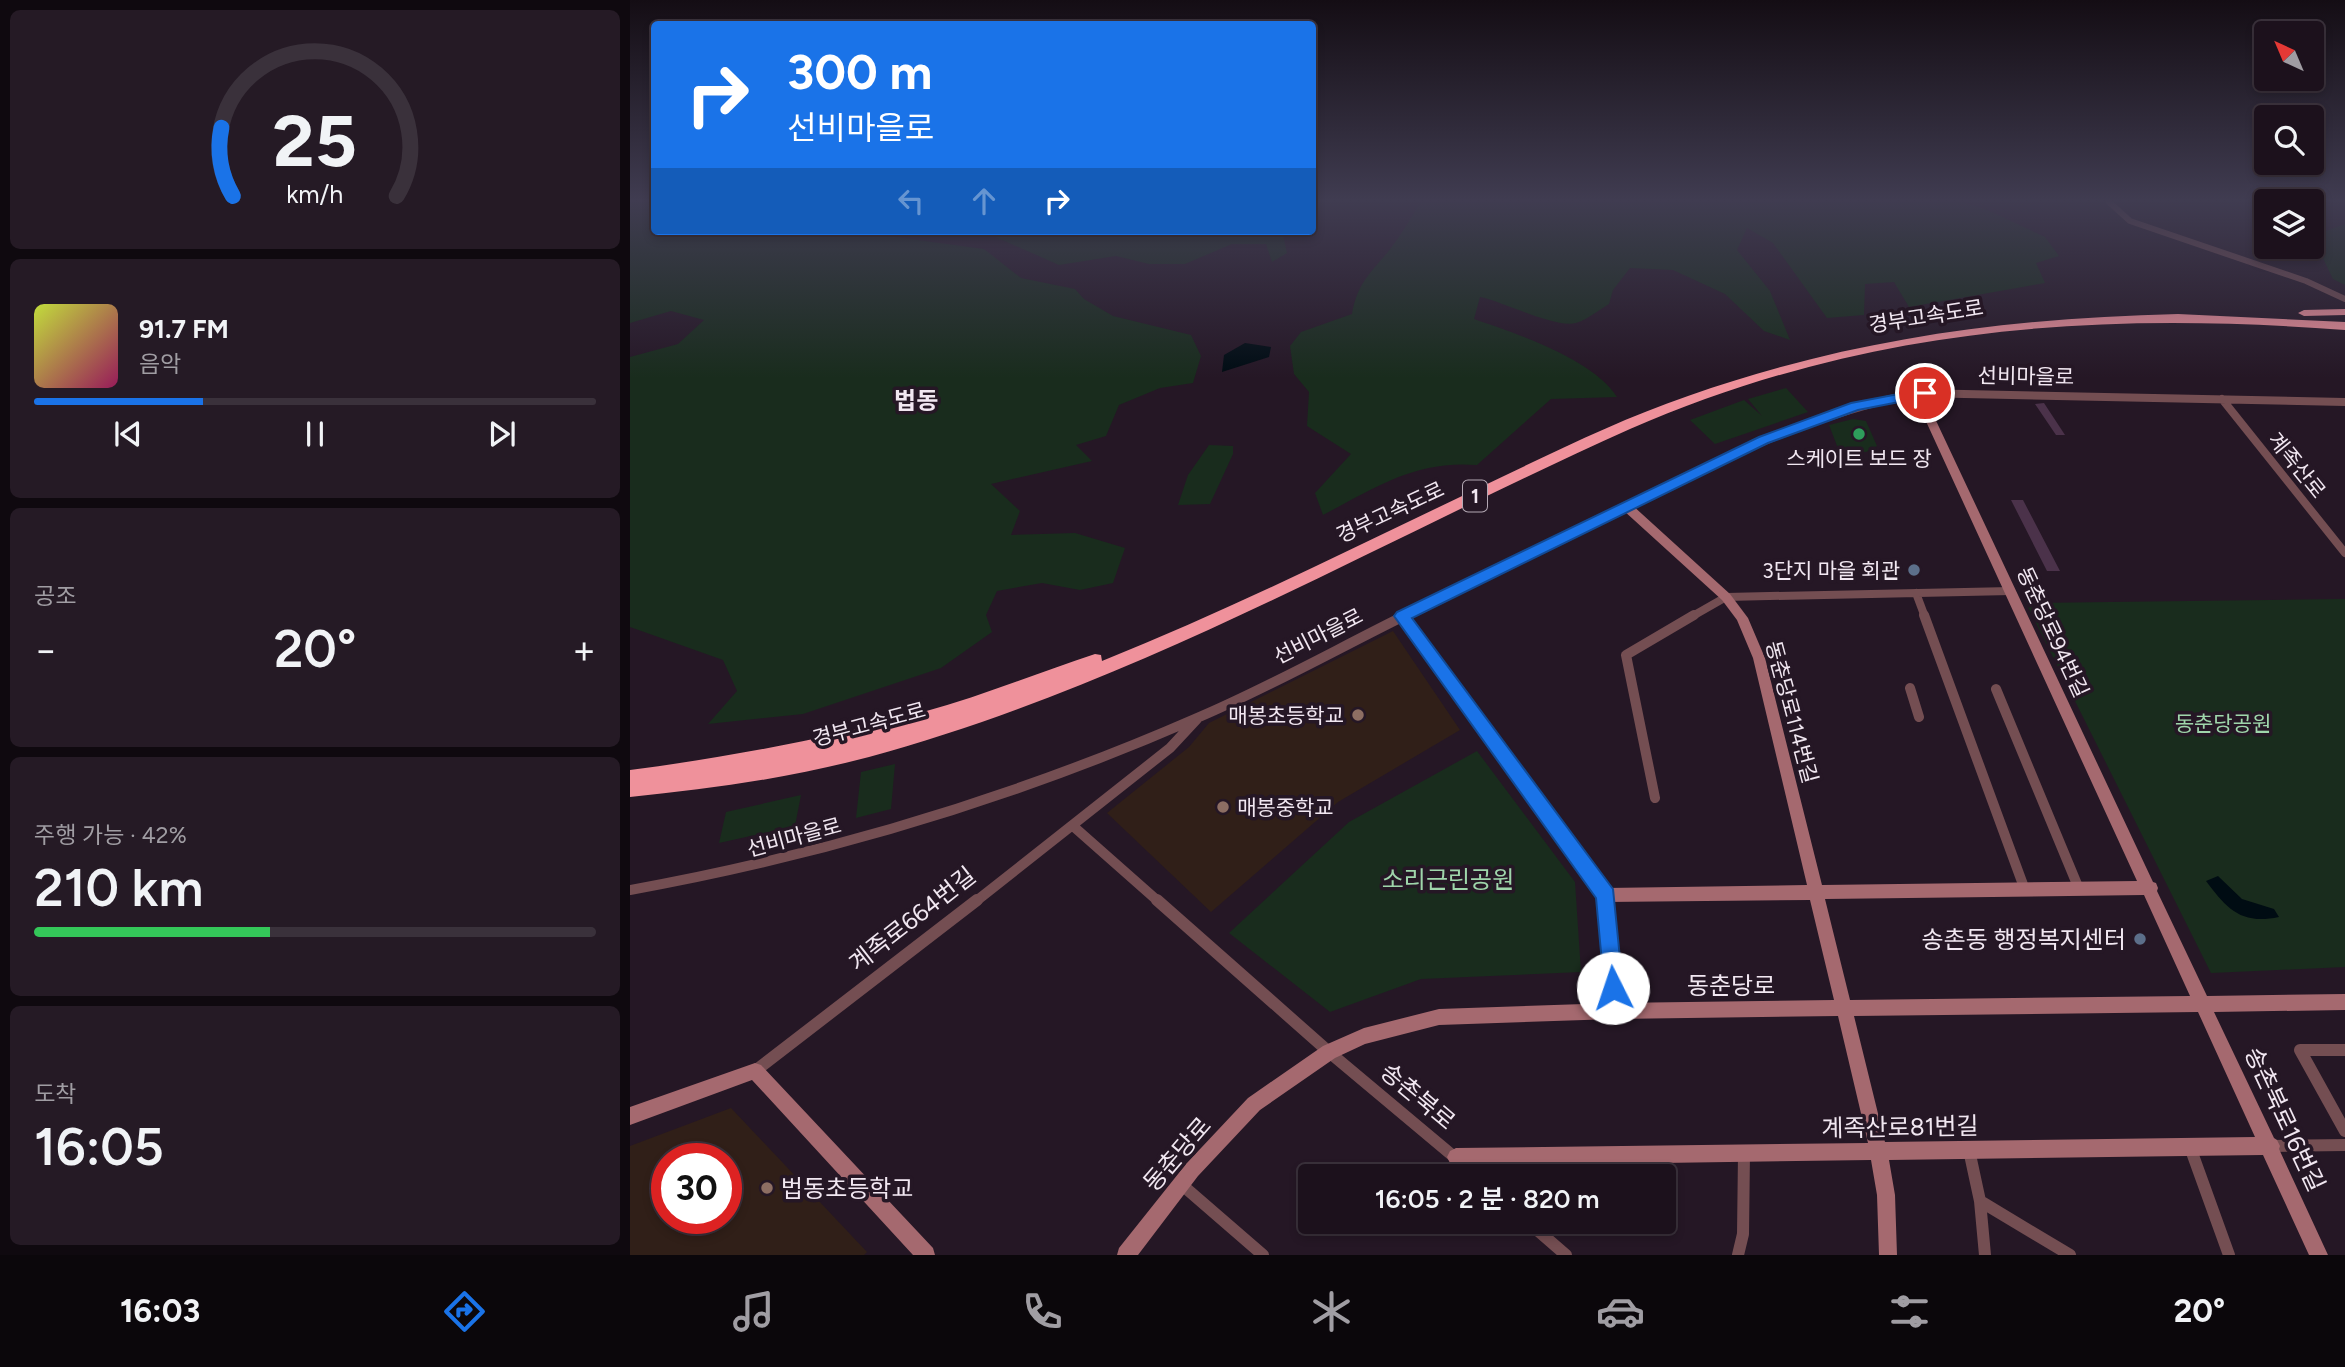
<!DOCTYPE html>
<html lang="ko">
<meta charset="utf-8">
<style>
body{margin:0;font-family:Figtree,"Noto Sans KR",sans-serif;background:#251a25;color:#f1f3f6;height:100vh;display:flex;flex-direction:column;font-size:26px;white-space:nowrap}
*{box-sizing:border-box;margin:0}
p{font-size:23px;color:#a09da3}
.icon{flex:none;width:38px;height:38px;fill:none;stroke:currentColor;stroke-width:2;stroke-linecap:round;stroke-linejoin:round}
.map{position:relative;flex:1;overflow:hidden}
.details{display:flex;flex-direction:column;gap:10px;padding:10px;background:#0f090f;width:630px}
.details>*{flex:none}
.banner{position:absolute;left:21px;top:21px;width:665px;height:214px;border-radius:7px;box-shadow:0 4px 10px #0003,0 0 0 2px #3a313b;background:#1a73e8;color:#fff;overflow:hidden}
.needle{width:46px;rotate:316deg}
.fabs{position:absolute;left:1624px;top:21px;display:grid;gap:14px}
.fabs a{display:grid;place-items:center;width:70px;height:70px;border-radius:7px;background:#1c111c;box-shadow:0 4px 10px #0003,0 0 0 2px #3a313b;font-size:35px}
.speed{position:absolute;left:21px;top:1143px;display:flex;gap:14px;font-size:35px;font-weight:700;text-align:center}
.speed>*{display:grid;place-content:center;width:91px;height:91px;border-radius:50%;background:#1c111c;box-shadow:0 4px 10px #0003,0 0 0 2px #3a313b;line-height:1}
.speed .limit{border:10px solid #d22;background:#fff;color:#111}
.pin{position:absolute;display:grid;place-items:center;width:60px;height:60px;color:#fff;margin:-30px;border:4px solid #fff;border-radius:50%;box-shadow:0 2px 7px #0007}
.me{position:absolute;width:77px;margin:-38px;rotate:356deg;stroke-linejoin:round;filter:drop-shadow(0 0 5px #0008)}
.turn{display:flex;align-items:center;gap:24px;height:147px;padding:0 21px;font-size:32px}
.turn .icon{width:91px;height:91px;stroke-width:2.5}
.turn b{display:block;font-size:49px;line-height:60px}
.lanes{display:flex;align-items:center;height:66px;padding:0 21px;background:#0003;justify-content:center;gap:35px;direction:ltr}
.lanes .off{opacity:.35}
.big{font-size:52px;font-weight:600;line-height:1.1}
.details .card{flex:1;display:flex;flex-direction:column;justify-content:center;gap:10px;min-width:0;padding:0 24px;border-radius:10px;background:#251a25}
.details .dial{align-items:center;gap:0}
.dial svg{height:182px;overflow:visible;fill:none;stroke:#3a313b;stroke-width:7;stroke-linecap:round;text-anchor:middle}
.dial text{fill:#f1f3f6;stroke:none}
.song{display:flex;align-items:center;gap:21px}
.cover{width:84px;height:84px;border-radius:10px;background:linear-gradient(135deg,hsl(70 70% 55%),hsl(330 70% 35%))}
.played{height:7px;border-radius:4px;background:linear-gradient(90deg,#1a73e8 30%,#3a313b 30%)}
.keys{display:flex;justify-content:space-around;direction:ltr}
.heat{display:flex;justify-content:space-between;align-items:center;font-size:38px;direction:ltr}
.charge{height:10px;border-radius:5px;background:linear-gradient(90deg,#34c759 42%,#3a313b 0)}
.trip{position:absolute;left:668px;top:1164px;width:378px;height:70px;border-radius:7px;background:#1c111c;box-shadow:0 4px 10px #0003,0 0 0 2px #3a313b;font-weight:600;line-height:70px;text-align:center}
.menu{display:flex;height:112px;justify-content:space-around;align-items:center;background:#0b070b;color:#a09da3}
.menu .icon{width:49px;height:49px}
.menu .current{color:#1a73e8}
.menu b{font-size:32px;color:#f1f3f6}
main{display:flex;flex:1;min-height:0}
.map>svg:first-child{display:block}
.education{fill:#301f18;fill-rule:evenodd}
.green{fill:#192c1d}
.water{fill:#000c13}
.building{fill:#4b324a}
.lines{fill:none;stroke-linecap:round;stroke-linejoin:round}
.street-far3{stroke:#744e52;stroke-width:6}
.street-far2{stroke:#744e52;stroke-width:8}
.street-far1{stroke:#744e52;stroke-width:10}
.street{stroke:#744e52;stroke-width:12}
.secondary{fill:#a5696f;fill-rule:evenodd}
.highway{fill:#ef919b;fill-rule:evenodd}
.route{fill:#1a73e8;stroke:#114b97;stroke-width:2}
.leisure-dot{fill:#2e9e5b;stroke:#251725;stroke-width:2.5}
.service-dot{fill:#5c6f8a;stroke:#251725;stroke-width:2.5}
.education-dot{fill:#8d6e63;stroke:#251725;stroke-width:2.5}
.labels{text-anchor:middle;dominant-baseline:central;stroke-width:7;stroke-linejoin:round;paint-order:stroke}
.shield{fill:#251725;stroke:#b4a9b4;stroke-width:2}
.shield-label{font-size:19px;font-weight:bold;fill:#f1e7f1}
.street-label{font-size:21px;fill:#f1e7f1;stroke:#251725}
.poi-label{font-size:21px;fill:#f1e7f1;stroke:#251725;text-anchor:end}
.park-label{font-size:21px;fill:#9fd6ab;stroke:#251725}
.quarter-label{font-size:24px;font-weight:bold;fill:#f1e7f1;stroke:#251725}
.near-park-label{font-size:24px;fill:#9fd6ab;stroke:#251725}
.near-street-label{font-size:24px;fill:#f1e7f1;stroke:#251725}
.near-poi-label{font-size:24px;fill:#f1e7f1;stroke:#251725;text-anchor:end}
</style>
<main>
<section class="details">
<div class="card dial"><svg viewBox="0 0 100 80">
<path d="M14 69A42 42 0 1 1 86 69"/>
<path d="M14 69A42 42 0 0 1 9 39" stroke="#1a73e8"/>
<text x="50" y="56" font-size="32" font-weight="700">25</text>
<text x="50" y="72" font-size="11">km/h</text>
</svg></div>
<div class="card">
<div class="song"><i class="cover"></i><div><b>91.7 FM</b><p>음악</p></div></div>
<div class="played"></div>
<div class="keys"><svg class="icon" aria-label="previous" viewBox="0 0 24 24"><path d="M18 5L8 12l10 7zM5 5v14"/></svg><svg class="icon" aria-label="pause" viewBox="0 0 24 24"><path d="M8 5v14M16 5v14"/></svg><svg class="icon" aria-label="next" viewBox="0 0 24 24"><path d="M6 5l10 7-10 7zM19 5v14"/></svg></div>
</div>
<div class="card"><p>공조</p>
<div class="heat"><a>−</a><b class="big">20°</b><a>+</a></div>
</div>
<div class="card"><p>주행 가능 · 42%</p><b class="big">210 km</b><div class="charge"></div></div>
<div class="card"><p>도착</p><b class="big">16:05</b></div>
</section>
<div class="map">
<svg width="1715" height="1255" viewBox="0 0 1715 1255">
<rect width="100%" height="100%" fill="#251725"/>
<path class="education" d="M763,631L830,730L708,802L581,912L477,813L559,747L579,723Z
M101,1108L237,1252L234,1255H0V1146ZM37,1158H96V1218H37Z"/>
<path class="green" d="M0,202H24V231H221L354,249L391,278L445,289L454,299L483,316L561,335L571,356L563,383L530,388L489,405L476,436L446,445L462,461L361,484L390,511L381,535L445,533L495,548L483,583L450,590L412,583L367,591L356,615L362,632L311,668L173,714L78,724L107,691L93,660L0,627V357L48,344L74,320L41,311L0,323Z
M791,202H1331L1355,209L1415,237L1429,256L1406,263L1415,283L1279,307L1264,282L1235,284L1234,315L1197,318L1143,243L1117,228L1107,250L1140,291L1160,340L1134,331L1095,294L1043,270L1000,268L983,290L979,304C970,309 957,320 946,323C923,328 875,302 850,297L844,319C885,333 963,359 987,397L921,399L847,465C786,460 746,487 693,515L685,493L721,454L677,426L679,392L664,374L660,346L671,332L722,314C727,285 739,274 757,253C770,237 780,219 791,202Z
M1715,224V285L1703,279L1682,236Z
M352,231H652L657,253L642,262L636,244H602L555,264H519L486,256L429,265Z
M1156,388L1178,412L1085,444L1060,420L1114,400L1132,416L1118,399Z
M1223,419L1236,421L1247,446L1236,452L1209,451L1199,425Z
M579,445L603,446V454L580,504L548,505L558,475Z
M1715,599V967L1581,973L1396,603Z
M847,751L945,882L951,972L791,979L700,1012L599,933L719,822Z
M265,764L261,809L226,818L231,772Z
M171,795L165,826L89,843L96,812Z"/>
<path class="water" d="M615,343L641,347L639,357L592,372L594,355Z
M1588,876L1612,899L1644,909L1649,917C1611,925 1597,909 1576,881Z"/>
<path class="building" d="M1414,403L1435,435H1426L1405,404Z
M1381,500H1393L1430,571H1417Z"/>
<g class="lines">
<path class="street-far3" d="M1479,202L1500,221L1676,281L1715,299"/>
<path class="street-far2" d="M1592,399L1715,553
M1286,593L1295,617
M773,617C848,580 922,543 997,506C1091,459 1184,413 1288,393L1715,402
M1061,617L1096,597L1381,591"/>
<path class="street-far1" d="M1294,615L1395,890
M772,616L976,895V902
M1280,688L1289,717
M1366,689L1449,889
M1025,798L996,655L1064,615
M443,826L529,902
M0,890C194,855 386,797 567,718C638,688 707,649 776,615
M345,902L540,748L567,719"/>
<path class="street" d="M527,900L699,1052L847,1176
M976,900L984,1011
M1715,1050H1670L1715,1131
M125,1071L347,900
M1641,1146L1715,1145
M1560,1147L1599,1255
M1339,1150L1350,1201L1355,1255
M551,1184L633,1255
M1350,1201L1440,1255
M898,1222L936,1255
M1108,1255L1113,1234L1114,1154"/>
<path class="secondary" d="M1288,390L1293,393L1523,882L1526,883L1528,888L1527,891L1577,996L1715,994V1010L1584,1012L1644,1138L1647,1140L1650,1146L1649,1149L1698,1255H1679L1633,1155L1259,1160L1265,1195L1267,1255H1249L1247,1195L1241,1160L826,1166L820,1163L817,1157L820,1151L826,1148L1238,1143L1208,1016L984,1019L809,1025L735,1044L705,1058L630,1110L568,1176L508,1255H487L489,1248L556,1164L618,1098L693,1046L734,1028L809,1009L984,1003L1204,1000L1180,900L976,902L971,900L968,895L971,890L976,888L1177,885L1123,658L1107,620L1092,600L993,510L991,507L993,504H1001L1100,594L1118,618L1135,658L1192,885L1507,881L1283,393ZM1514,895L1560,996L1220,1000L1195,899ZM1568,1012L1625,1137L1255,1142L1224,1016Z
M125,1063L131,1065L303,1248L305,1255H283L122,1080L0,1125V1107Z"/>
<path class="highway" d="M1715,309V315L1674,316L1668,313L1674,310Z
M1548,314L1715,322V330C1462,311 1235,327 1000,429C748,542 507,684 239,757C160,778 81,789 0,797V770C99,757 197,739 293,712C352,696 407,673 465,654L471,655L472,661C602,609 727,546 853,486C920,454 988,420 1058,396C1220,339 1377,318 1548,314Z"/>
</g>
<linearGradient id="sky" x2="0" y2="1"><stop stop-color="#140d14"/><stop offset="0.53" stop-color="#403c51"/><stop offset="1" stop-color="#403c51" stop-opacity="0"/></linearGradient>
<rect width="1715" height="378" fill="url(#sky)"/>
<path class="route" d="M1295,389L1302,393L1300,396L1228,410L1138,443L782,618L983,889L993,988L990,995L983,998L975,995L966,898L764,616L767,612L1129,437L1221,403Z"/>
<circle class="leisure-dot" cx="1229" cy="434" r="7"/>
<g class="service-dot">
<circle cx="1284" cy="570" r="7"/>
<circle cx="1510" cy="939" r="7"/>
</g>
<g class="education-dot">
<circle cx="728" cy="715" r="7"/>
<circle cx="593" cy="807" r="7"/>
<circle cx="137" cy="1188" r="7"/>
</g>
<g class="labels">
<rect class="shield" x="833" y="480.5" width="24" height="31" rx="5"/>
<g class="shield-label">
<text x="845" y="496">1</text>
</g>
<g class="street-label">
<text transform="translate(1296 316) rotate(-9)">경부고속도로</text>
<text transform="translate(1396 376) rotate(1)">선비마을로</text>
<text transform="translate(1667 465) rotate(51)">계족산로</text>
<text transform="translate(760 512) rotate(-25)">경부고속도로</text>
<text transform="translate(1423 632) rotate(65)">동춘당로94번길</text>
<text transform="translate(688 636) rotate(-27)">선비마을로</text>
<text transform="translate(1162 712) rotate(75)">동춘당로114번길</text>
<text transform="translate(239 724) rotate(-15)">경부고속도로</text>
<text transform="translate(164 837) rotate(-15)">선비마을로</text>
</g>
<g class="poi-label">
<text x="1229" y="458" text-anchor="middle">스케이트 보드 장</text>
<text x="1270" y="570">3단지 마을 회관</text>
<text x="714" y="715">매봉초등학교</text>
<text x="607" y="807" text-anchor="start">매봉중학교</text>
</g>
<g class="park-label">
<text x="1593" y="723">동춘당공원</text>
</g>
<g class="quarter-label">
<text x="286" y="400">법동</text>
</g>
<g class="near-park-label">
<text x="818" y="879">소리근린공원</text>
</g>
<g class="near-street-label">
<text transform="translate(282 919) rotate(-38)">계족로664번길</text>
<text x="1101" y="985">동춘당로</text>
<text transform="translate(788 1096) rotate(40)">송촌북로</text>
<text transform="translate(1655 1119) rotate(65)">송촌북로16번길</text>
<text transform="translate(1270 1127) rotate(-1)">계족산로81번길</text>
<text transform="translate(547 1154) rotate(-49)">동춘당로</text>
</g>
<g class="near-poi-label">
<text x="1496" y="939">송촌동 행정복지센터</text>
<text x="151" y="1188" text-anchor="start">법동초등학교</text>
</g>
</g>
</svg>
<div class="fabs">
<a><svg class="needle" viewBox="-14 -14 28 28"><path d="M0-13l5 13h-10z" fill="#e53935"/><path d="M0 13l5-13h-10z" fill="#a09da3"/></svg></a>
<a><svg class="icon" aria-label="search" viewBox="0 0 24 24"><circle cx="10" cy="10" r="6"/><path d="M15 15l6 6"/></svg></a>
<a><svg class="icon" aria-label="layers" viewBox="0 0 24 24"><path d="M12 4l9 5-9 5-9-5zM3 14l9 5 9-5"/></svg></a>
</div>
<div class="speed"><div class="limit">30</div></div>
<div class="pin" style="left:1295px;top:393px;background:#d93025"><svg class="icon" aria-label="arrive" viewBox="0 0 24 24"><path d="M6 21V4h12l-3 4 3 4H6"/></svg></div>
<svg class="me" style="left:983px;top:988px" viewBox="-20 -20 40 40"><circle r="19" fill="#fff"/><path d="M0-13L10 11 0 6-10 11z" fill="#1a73e8"/></svg>
<div class="trip">16:05 · 2 분 · 820 m</div>
<div class="banner">
<div class="turn"><svg class="icon" aria-label="right" viewBox="0 0 24 24"><path d="M7 20v-9h11M14 6l5 5-5 5"/></svg><div><b>300 m</b>선비마을로</div></div>
<div class="lanes"><svg class="icon off" aria-label="left" viewBox="0 0 24 24"><path d="M17 20v-9H6M10 6l-5 5 5 5"/></svg><svg class="icon off" aria-label="ahead" viewBox="0 0 24 24"><path d="M12 20V5M6 11l6-6 6 6"/></svg><svg class="icon" aria-label="right" viewBox="0 0 24 24"><path d="M7 20v-9h11M14 6l5 5-5 5"/></svg></div>
</div>
</div>
</main>
<nav class="menu">
<b>16:03</b>
<svg class="icon current" aria-label="directions" viewBox="0 0 24 24"><path d="M12 3l9 9-9 9-9-9zM9 14v-3h6M13 9l2 2-2 2"/></svg>
<svg class="icon" aria-label="music" viewBox="0 0 24 24"><path d="M9 18V5l10-2v13"/><circle cx="6" cy="18" r="3"/><circle cx="16" cy="16" r="3"/></svg>
<svg class="icon" aria-label="phone" viewBox="0 0 24 24"><path d="M5 4h4l2 5-3 2q2 4 5 5l2-3 5 2v4C11 20 4 13 5 4z"/></svg>
<svg class="icon" aria-label="climate" viewBox="0 0 24 24"><path d="M12 3v18M4 7l16 10M4 17L20 7"/></svg>
<svg class="icon" aria-label="car" viewBox="0 0 24 24"><path d="M5 17H2v-5l4-1 3-4h7l3 4 3 1v5h-3M9 17h6M6 11h13"/><circle cx="7" cy="17" r="2"/><circle cx="17" cy="17" r="2"/></svg>
<svg class="icon" aria-label="filters" viewBox="0 0 24 24"><path d="M4 7h16M4 17h16"/><circle cx="9" cy="7" r="2"/><circle cx="15" cy="17" r="2"/></svg>
<b>20°</b>
</nav>
